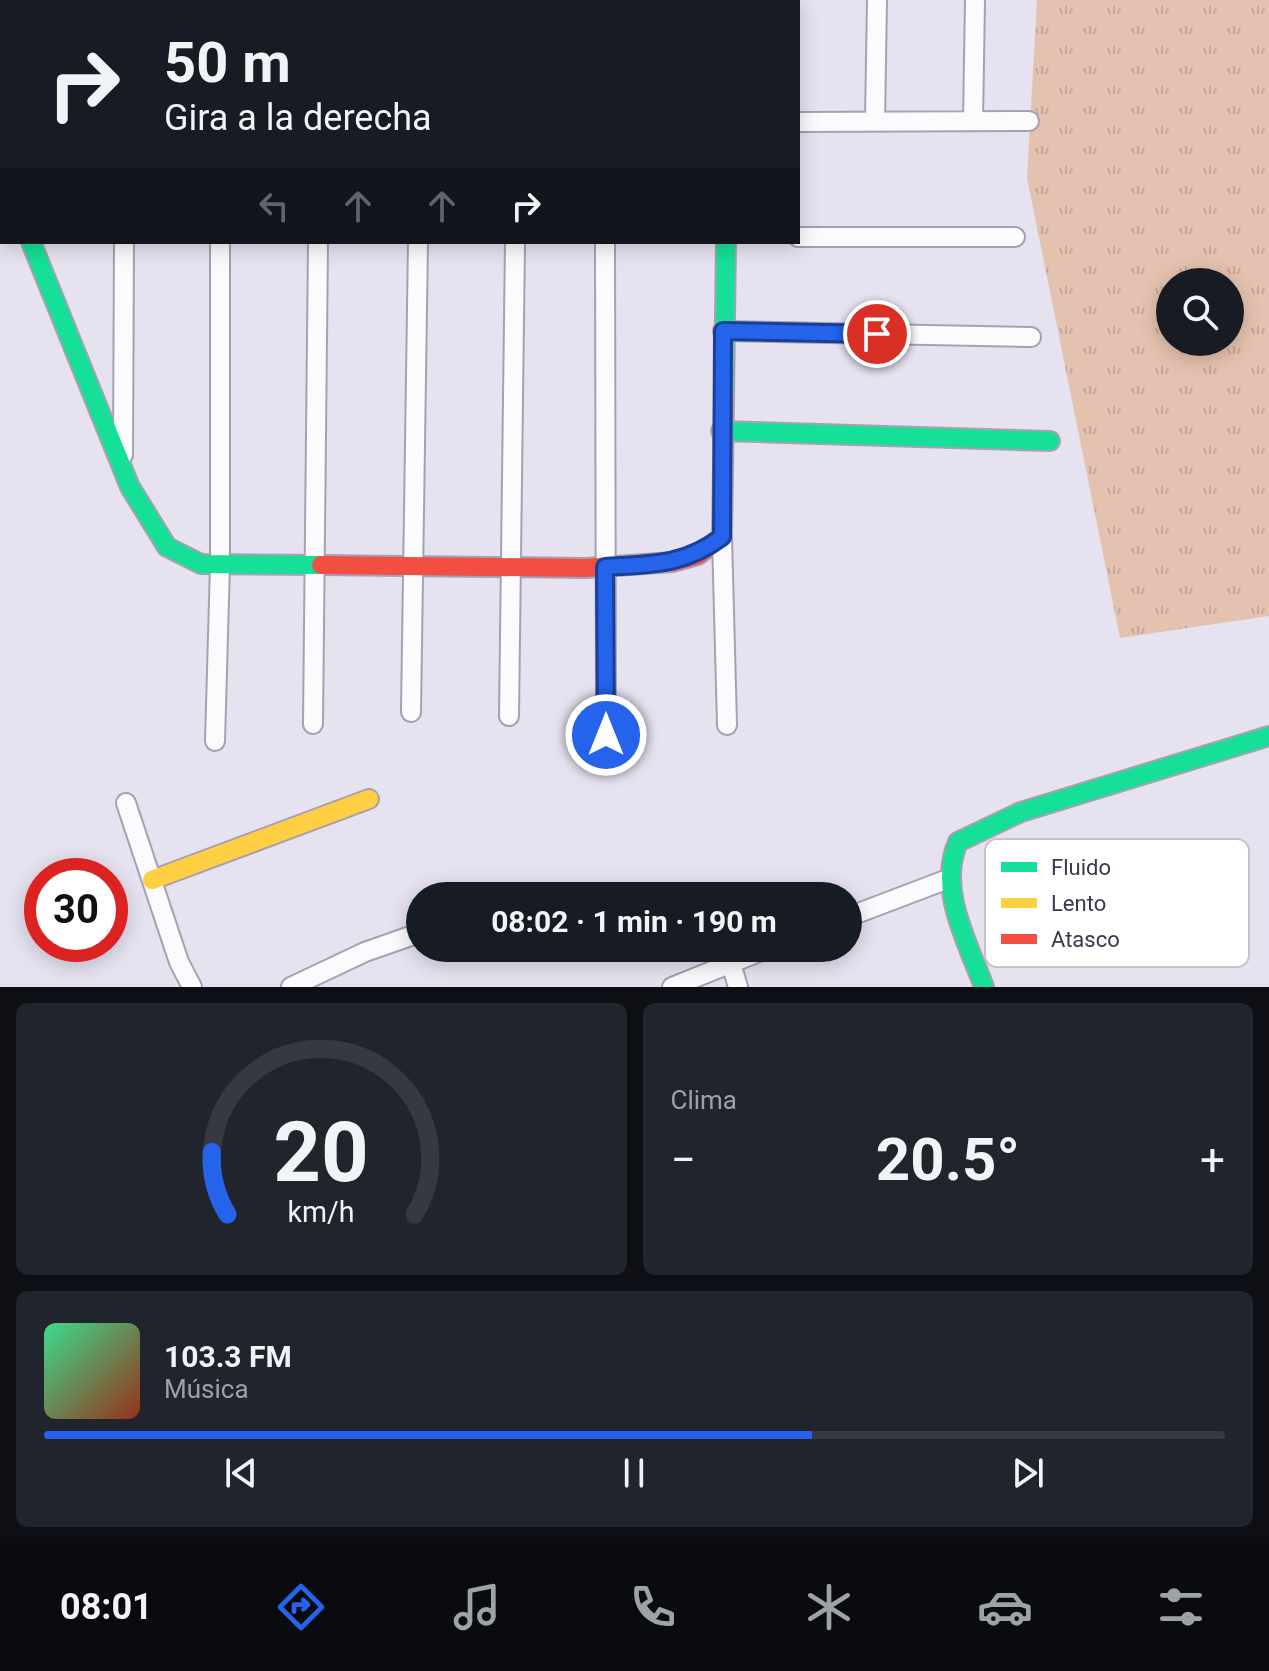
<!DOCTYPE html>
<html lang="es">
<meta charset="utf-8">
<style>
body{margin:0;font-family:Roboto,sans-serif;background:#20242c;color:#f1f3f6;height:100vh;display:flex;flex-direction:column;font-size:30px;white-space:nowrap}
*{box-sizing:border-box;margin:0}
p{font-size:26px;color:#9ea1a6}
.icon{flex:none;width:44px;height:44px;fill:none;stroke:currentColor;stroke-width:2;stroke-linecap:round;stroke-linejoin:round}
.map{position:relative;height:987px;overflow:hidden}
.drawer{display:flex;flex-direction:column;gap:16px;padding:16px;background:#0d0f14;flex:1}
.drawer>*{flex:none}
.hud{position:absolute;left:0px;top:0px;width:800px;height:244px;box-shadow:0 4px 20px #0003;background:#171b24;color:#f1f3f6;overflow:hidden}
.fabs{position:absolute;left:1156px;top:268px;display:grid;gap:16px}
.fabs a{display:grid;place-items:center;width:88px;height:88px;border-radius:50%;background:#171b24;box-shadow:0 4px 20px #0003;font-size:40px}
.speed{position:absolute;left:24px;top:858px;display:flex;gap:16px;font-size:40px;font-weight:700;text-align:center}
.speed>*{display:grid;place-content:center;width:104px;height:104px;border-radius:50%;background:#171b24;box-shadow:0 4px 20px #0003;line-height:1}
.speed .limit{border:12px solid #d22;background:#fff;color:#111}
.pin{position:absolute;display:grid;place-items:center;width:68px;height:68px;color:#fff;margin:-34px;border:4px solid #fff;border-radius:50%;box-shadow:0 2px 8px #0007}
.me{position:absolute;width:88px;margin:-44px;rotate:0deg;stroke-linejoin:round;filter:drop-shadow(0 0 6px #0008)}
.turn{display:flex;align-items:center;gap:28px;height:168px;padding:0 32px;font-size:36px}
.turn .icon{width:104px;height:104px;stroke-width:2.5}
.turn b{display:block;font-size:56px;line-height:68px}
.lanes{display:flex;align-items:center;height:76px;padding:0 32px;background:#0003;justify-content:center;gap:40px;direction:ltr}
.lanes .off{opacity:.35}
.big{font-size:60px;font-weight:700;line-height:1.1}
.drawer .card{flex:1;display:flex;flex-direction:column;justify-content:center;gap:12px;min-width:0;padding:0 28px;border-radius:12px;background:#20242c}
.drawer .dial{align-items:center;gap:0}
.dial svg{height:208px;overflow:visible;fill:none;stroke:#363941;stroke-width:7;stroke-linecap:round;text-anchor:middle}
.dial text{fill:#f1f3f6;stroke:none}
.song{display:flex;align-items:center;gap:24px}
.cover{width:96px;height:96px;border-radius:12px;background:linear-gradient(135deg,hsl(150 70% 55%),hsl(10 70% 35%))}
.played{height:8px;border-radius:4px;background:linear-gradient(90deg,#2563eb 65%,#363941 65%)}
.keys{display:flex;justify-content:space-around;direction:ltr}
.heat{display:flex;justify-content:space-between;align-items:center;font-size:44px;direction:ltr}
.drawer .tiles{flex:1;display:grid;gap:16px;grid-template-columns:1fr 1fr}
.card:last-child{grid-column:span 2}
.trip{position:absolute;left:406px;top:882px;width:456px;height:80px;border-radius:40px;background:#171b24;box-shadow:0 4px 20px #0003;font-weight:700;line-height:80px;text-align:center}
.tabs{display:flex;height:128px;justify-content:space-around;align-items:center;background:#090b0e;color:#9ea1a6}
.tabs .icon{width:56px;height:56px}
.tabs .selected{color:#2563eb}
.tabs b{font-size:36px;color:#f1f3f6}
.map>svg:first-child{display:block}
.grass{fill:url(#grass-tufts);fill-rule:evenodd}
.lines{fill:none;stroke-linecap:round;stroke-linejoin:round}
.street-casing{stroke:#a6a1b2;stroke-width:22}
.fast-casing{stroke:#a6a1b2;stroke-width:22}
.slow-casing{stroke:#a6a1b2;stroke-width:22}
.jam-casing{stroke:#a6a1b2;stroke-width:22}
.street{stroke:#fbfbfd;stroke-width:18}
.fast{stroke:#16e098;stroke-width:18}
.slow{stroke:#ffcf43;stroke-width:18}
.jam{stroke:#f24e42;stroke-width:18}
.route-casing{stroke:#184099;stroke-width:20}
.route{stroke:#2563eb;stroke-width:14}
.key{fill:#fff;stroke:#c5c3ca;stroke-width:2}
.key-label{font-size:22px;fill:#3d364f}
</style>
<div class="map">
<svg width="1269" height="987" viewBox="0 0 1269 987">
<defs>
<pattern id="grass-tufts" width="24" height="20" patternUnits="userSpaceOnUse" patternTransform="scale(2)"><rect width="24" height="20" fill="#e5c2af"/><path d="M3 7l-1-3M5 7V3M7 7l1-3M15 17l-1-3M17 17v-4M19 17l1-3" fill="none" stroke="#c5a798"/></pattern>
</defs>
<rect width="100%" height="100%" fill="#e6e2f0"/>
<path class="grass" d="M1037,0H1269V616L1120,638L1027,178ZM1170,282H1230V342H1170Z"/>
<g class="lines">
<defs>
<path id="street" d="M25,2V0
M120,2V0
M217,2V0
M310,2V0
M407,2V0
M504,2V0
M684,2L685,0
M782,2V0
M0,116H2
M875,121L877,0
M973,121L975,0
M798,122L1029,121
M0,169L2,173
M798,237H1015
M605,242L606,735
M723,331L1031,337
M123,455L124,242
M722,537L727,725
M411,712L418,242
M509,716L515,242
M313,724L318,242
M215,741L220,565V242
M126,803L179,962L192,987
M848,917L948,879
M731,963L738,987
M291,987L365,952L419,933
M672,987L769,948"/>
<path id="fast" d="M31,242L130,487L167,547L201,564L321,565
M724,398L726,242
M721,431L1050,441
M984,987C968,943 937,889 958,842L1021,812L1269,736"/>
<path id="slow" d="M152,880L369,799"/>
<path id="jam" d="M321,565L586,568L673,562L698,555L722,537L724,398"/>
</defs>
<use href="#street" class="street-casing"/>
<use href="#fast" class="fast-casing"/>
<use href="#slow" class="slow-casing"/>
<use href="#jam" class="jam-casing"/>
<use href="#street" class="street"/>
<use href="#fast" class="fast"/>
<use href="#slow" class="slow"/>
<use href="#jam" class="jam"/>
</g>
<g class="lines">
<defs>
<path id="route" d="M606,735L605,567C651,564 683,566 722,537L723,331L877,334"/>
</defs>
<use href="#route" class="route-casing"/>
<use href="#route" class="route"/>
</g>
<rect x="985" y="839" width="264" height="128" rx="12" class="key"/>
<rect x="1001" y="862" width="36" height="10" fill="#16e098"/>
<rect x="1001" y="898" width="36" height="10" fill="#ffcf43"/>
<rect x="1001" y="934" width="36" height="10" fill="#f24e42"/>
<g class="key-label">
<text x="1051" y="875">Fluido</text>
<text x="1051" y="911">Lento</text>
<text x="1051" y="947">Atasco</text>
</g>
</svg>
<div class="fabs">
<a><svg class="icon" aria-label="search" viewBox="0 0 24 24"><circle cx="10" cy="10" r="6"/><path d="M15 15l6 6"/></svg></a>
</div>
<div class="speed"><div class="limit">30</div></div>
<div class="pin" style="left:877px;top:334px;background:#d93025"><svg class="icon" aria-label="arrive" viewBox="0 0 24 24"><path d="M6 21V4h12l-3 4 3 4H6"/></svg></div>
<svg class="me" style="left:606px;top:735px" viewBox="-20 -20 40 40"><circle r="17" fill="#2563eb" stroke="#fff" stroke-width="3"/><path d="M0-11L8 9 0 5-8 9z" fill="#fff"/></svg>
<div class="trip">08:02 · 1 min · 190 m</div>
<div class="hud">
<div class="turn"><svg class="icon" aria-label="right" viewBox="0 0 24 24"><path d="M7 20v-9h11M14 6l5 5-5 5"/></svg><div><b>50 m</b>Gira a la derecha</div></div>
<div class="lanes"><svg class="icon off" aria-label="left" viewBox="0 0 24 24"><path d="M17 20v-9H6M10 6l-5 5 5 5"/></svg><svg class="icon off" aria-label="ahead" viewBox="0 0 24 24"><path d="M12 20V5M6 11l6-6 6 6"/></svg><svg class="icon off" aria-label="ahead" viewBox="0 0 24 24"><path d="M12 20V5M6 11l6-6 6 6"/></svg><svg class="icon" aria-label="right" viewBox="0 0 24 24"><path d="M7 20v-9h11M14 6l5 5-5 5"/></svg></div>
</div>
</div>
<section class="drawer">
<div class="tiles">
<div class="card dial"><svg viewBox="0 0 100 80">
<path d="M14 69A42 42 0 1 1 86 69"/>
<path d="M14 69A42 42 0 0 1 8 45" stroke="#2563eb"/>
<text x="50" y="56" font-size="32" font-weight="700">20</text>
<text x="50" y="72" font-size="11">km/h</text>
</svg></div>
<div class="card"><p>Clima</p>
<div class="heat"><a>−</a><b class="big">20.5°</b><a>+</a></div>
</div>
<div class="card">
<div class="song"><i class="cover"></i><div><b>103.3 FM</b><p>Música</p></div></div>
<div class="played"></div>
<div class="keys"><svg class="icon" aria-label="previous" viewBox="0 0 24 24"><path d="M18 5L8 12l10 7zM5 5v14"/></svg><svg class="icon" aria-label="pause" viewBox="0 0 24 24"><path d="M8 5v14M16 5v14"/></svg><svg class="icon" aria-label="next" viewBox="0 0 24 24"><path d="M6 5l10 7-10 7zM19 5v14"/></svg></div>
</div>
</div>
</section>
<nav class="tabs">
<b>08:01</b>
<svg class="icon selected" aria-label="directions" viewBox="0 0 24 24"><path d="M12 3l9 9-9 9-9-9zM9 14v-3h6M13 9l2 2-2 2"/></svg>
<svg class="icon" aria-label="music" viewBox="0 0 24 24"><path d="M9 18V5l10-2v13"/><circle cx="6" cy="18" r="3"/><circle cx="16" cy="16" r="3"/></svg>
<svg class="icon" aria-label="phone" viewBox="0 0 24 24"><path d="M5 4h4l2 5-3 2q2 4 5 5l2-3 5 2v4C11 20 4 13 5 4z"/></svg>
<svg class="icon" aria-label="climate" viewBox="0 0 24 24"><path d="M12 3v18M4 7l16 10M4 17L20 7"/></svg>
<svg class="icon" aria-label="car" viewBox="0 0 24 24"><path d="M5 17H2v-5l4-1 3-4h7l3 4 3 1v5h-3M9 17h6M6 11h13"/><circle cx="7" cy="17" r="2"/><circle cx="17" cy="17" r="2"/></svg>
<svg class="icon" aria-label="filters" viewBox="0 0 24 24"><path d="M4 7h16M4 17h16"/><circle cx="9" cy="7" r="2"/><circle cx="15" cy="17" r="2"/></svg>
</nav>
